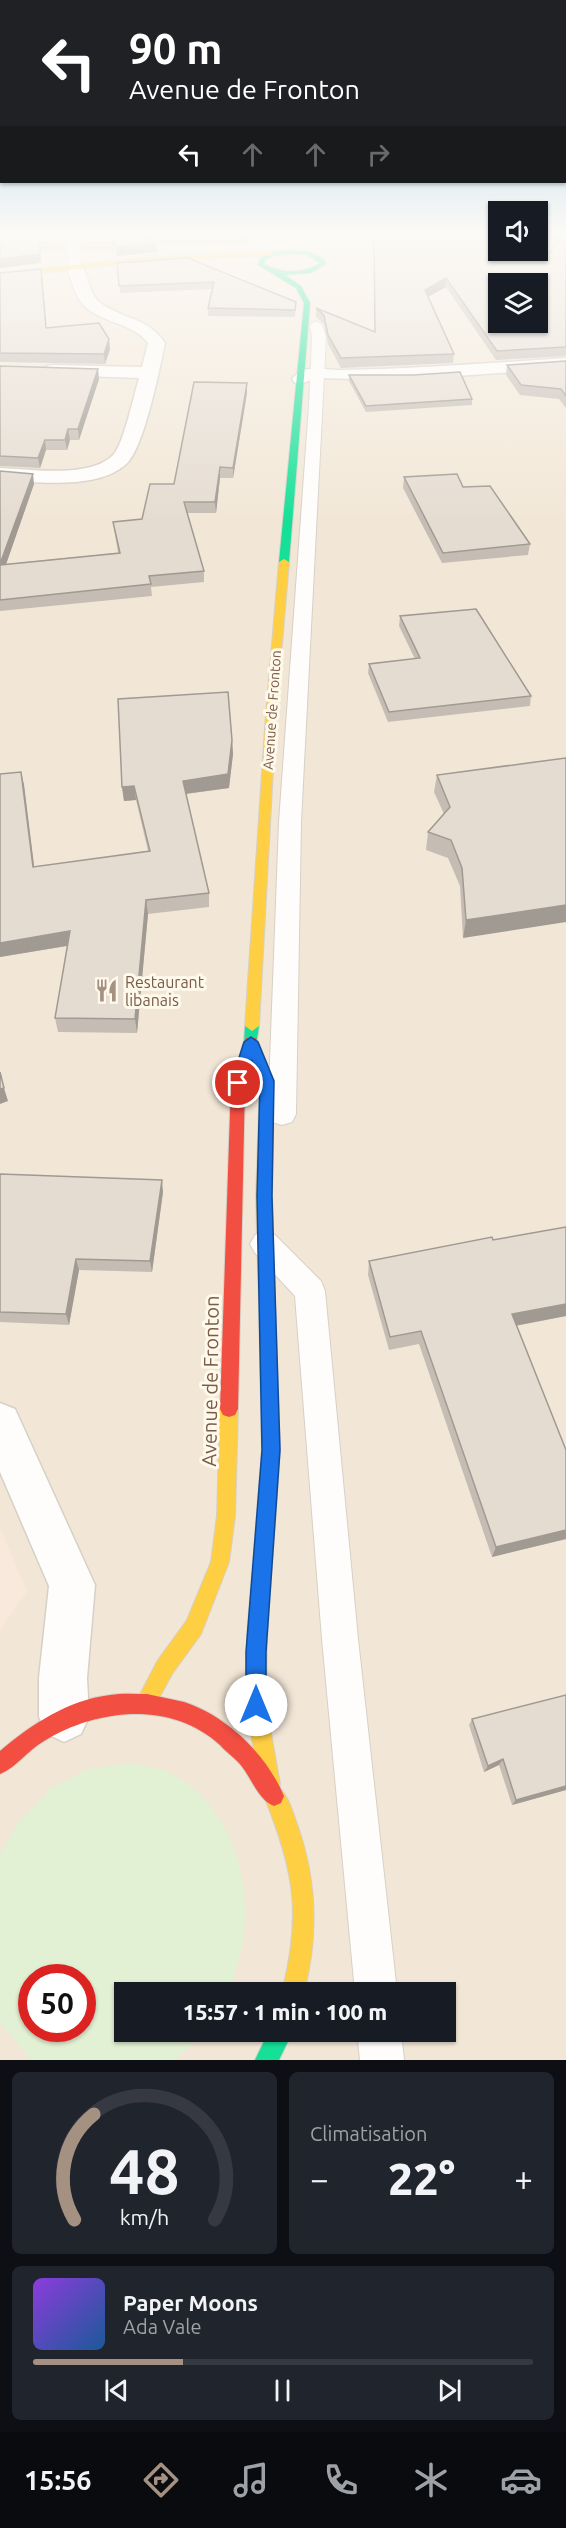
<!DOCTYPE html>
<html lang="fr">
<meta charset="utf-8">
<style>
body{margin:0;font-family:Ubuntu,sans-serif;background:#20242c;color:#f1f3f6;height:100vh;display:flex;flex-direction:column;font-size:22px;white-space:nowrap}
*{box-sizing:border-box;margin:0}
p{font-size:20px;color:#9ea1a6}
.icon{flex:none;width:33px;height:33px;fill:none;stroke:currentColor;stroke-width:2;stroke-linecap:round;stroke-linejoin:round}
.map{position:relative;height:2060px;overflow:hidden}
.sheet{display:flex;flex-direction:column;gap:12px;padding:12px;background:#0d0f14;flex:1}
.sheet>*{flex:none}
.top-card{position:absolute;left:0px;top:0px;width:567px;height:183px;box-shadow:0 2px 4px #0004;background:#202124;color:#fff;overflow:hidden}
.buttons{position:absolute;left:488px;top:201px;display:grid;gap:12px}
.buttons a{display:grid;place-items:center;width:60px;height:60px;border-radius:0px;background:#171b24;box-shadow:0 2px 4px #0004;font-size:30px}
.speed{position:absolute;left:18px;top:1964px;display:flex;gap:12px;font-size:30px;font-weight:700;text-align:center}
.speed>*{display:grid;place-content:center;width:78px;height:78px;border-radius:50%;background:#171b24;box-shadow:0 2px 4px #0004;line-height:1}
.speed .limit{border:9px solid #d22;background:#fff;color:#111}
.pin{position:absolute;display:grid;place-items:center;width:51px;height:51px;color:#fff;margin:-26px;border:3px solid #fff;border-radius:50%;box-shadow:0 2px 6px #0007}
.me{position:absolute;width:66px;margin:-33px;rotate:0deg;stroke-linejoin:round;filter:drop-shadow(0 0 4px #0008)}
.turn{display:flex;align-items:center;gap:21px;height:126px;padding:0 30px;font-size:27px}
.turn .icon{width:78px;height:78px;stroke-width:2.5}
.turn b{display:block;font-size:42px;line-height:51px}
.lanes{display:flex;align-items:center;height:57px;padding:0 30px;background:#0003;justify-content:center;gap:30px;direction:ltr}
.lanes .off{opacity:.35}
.big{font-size:45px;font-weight:800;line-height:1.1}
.sheet .tile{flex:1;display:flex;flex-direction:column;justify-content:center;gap:9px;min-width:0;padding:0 21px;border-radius:9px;background:#20242c}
.sheet .dial{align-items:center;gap:0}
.dial svg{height:156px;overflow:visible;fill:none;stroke:#363941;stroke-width:7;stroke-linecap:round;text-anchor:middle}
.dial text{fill:#f1f3f6;stroke:none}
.song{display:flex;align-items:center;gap:18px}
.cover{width:72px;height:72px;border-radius:9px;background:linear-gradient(135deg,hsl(270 70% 55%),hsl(210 70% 35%))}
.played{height:6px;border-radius:3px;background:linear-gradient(90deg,#a59181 30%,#363941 30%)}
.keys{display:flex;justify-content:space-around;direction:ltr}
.heat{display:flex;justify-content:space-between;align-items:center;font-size:33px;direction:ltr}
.sheet .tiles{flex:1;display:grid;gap:12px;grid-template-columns:1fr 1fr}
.tile:last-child{grid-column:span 2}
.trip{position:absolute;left:114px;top:1982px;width:342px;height:60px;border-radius:0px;background:#171b24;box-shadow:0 2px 4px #0004;font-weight:800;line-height:60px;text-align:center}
.menu{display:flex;height:96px;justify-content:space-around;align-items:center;background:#090b0e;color:#9ea1a6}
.menu .icon{width:42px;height:42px}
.menu .on{color:#a59181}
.menu b{font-size:27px;color:#f1f3f6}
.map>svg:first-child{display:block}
.residential{fill:#f2e7d7;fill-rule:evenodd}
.commercial{fill:#f9e9dd}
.green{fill:#e2f0d3;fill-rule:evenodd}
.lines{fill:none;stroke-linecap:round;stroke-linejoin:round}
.lane-casing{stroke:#d6d0c6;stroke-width:2}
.street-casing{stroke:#d6d0c6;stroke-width:3}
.fast-casing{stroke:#d7d0c6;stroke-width:2}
.slow-casing{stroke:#d7d0c6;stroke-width:2}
.jam-casing{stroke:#d7d0c6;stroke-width:2}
.lane{fill:#fefdfc;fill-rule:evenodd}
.street{fill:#fefdfc;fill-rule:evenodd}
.fast{fill:#16e098;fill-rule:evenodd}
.slow{fill:#ffcf43;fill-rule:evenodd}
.jam{fill:#f24e42;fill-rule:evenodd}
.wall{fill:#c5bdb4}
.shaded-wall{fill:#a09a92}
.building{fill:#e5dcd1;stroke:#a09a92;stroke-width:1.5;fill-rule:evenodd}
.route{fill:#1a73e8;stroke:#114b97;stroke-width:1.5}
.labels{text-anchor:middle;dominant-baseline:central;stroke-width:6;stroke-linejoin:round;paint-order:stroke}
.far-street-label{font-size:14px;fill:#785c48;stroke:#fff9ec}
.poi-label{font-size:16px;fill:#785c48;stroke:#fff9ec;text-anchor:start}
.near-street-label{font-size:20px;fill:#785c48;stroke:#fff9ec}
</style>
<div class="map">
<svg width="566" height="2060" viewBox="0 0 566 2060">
<rect width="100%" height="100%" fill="#f8f4ea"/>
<path class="residential" d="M0,233H498V250H537V233H566V2060H0ZM498,284H537V322H498ZM32,1977H82V2028H32ZM124,1992H446V2031H124Z"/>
<path class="commercial" d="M0,1528L27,1592L0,1630Z"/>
<path class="green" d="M130,1763C142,1766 158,1767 170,1773C227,1802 251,1872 244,1933C243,1951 235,1969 231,1987L228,1992H124V2031H206L175,2060H31L0,2023V1855L17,1824L50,1789L88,1769ZM32,1977H82V2028H32Z"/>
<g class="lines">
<defs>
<path id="lane" d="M66,233H78L81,267L79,269L75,271L69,267Z
M316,321L322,325L326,337L301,822L296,1114L292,1122L282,1125L272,1122L268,1114L279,822L309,406L312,337L310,325Z
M265,1231L275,1235L321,1281L325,1291L358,1639L397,1992H355L322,1639L295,1296L255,1253L250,1244L255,1235Z
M357,2031H401L404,2060H360Z"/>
<path id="street" d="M537,235L542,236L555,250L544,263L539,265L531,260L540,250L537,247Z
M75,262C89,266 87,291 98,301C121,320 147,316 165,343C160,368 145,442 129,461C103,491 35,482 0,480V468C30,469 92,479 114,454C124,442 134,395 139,378L53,375L47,374L44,370L47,366L53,365L142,367L148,343C132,321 98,324 81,302C73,291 71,279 67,267Z
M566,358V368C484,374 403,382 321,378C311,378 305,385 295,383L292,379C304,363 323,370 339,370C415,369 490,363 566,358Z
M0,1403L15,1409L95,1585L87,1678L89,1717L81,1734L64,1742L47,1734L39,1717V1678L49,1586L0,1472Z"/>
<path id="fast" d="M293,250L310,252L324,259L326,264L311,273L285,275L301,286L310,303L289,562L284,565L279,562L304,303L296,288L258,265L260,258L272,252ZM293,254L307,255L320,263C302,274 283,274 264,264L265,260L273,256Z
M252,1021L259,1026L256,1046H246L244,1042L245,1026Z
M267,1297L273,1299L275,1304L280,1450L267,1636L264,1643L257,1646L250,1643L247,1636L262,1450L259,1304L261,1299Z
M269,2031H293L279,2060H255Z"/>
<path id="slow" d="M272,252L274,255L155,261L0,277V273L155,257Z
M284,559L289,562L276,714L259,1026L252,1031L245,1026L266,714L279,562Z
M251,1037L256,1038L258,1042L274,1081L272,1196L275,1304L273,1309L267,1311L261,1309L259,1304L256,1196L260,1081L244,1042L246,1038Z
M229,1401L235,1403L238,1409L235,1516L229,1562L201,1634L172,1674L152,1711L145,1714L138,1711L135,1704L158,1660L187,1620L211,1562L217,1516L220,1409L223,1403Z
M257,1626L264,1629L267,1636L266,1705L280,1784L279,1788C288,1795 293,1813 297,1824C317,1880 319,1934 304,1992H282C302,1914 294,1869 264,1796L265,1792L260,1784L246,1705L247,1636L250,1629Z"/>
<path id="jam" d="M251,1037L256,1038L258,1042L245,1083L238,1409L235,1415L229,1417L223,1415L220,1409L231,1083L244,1042L246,1038Z
M147,1694C159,1697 172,1699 184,1702C227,1716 267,1755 284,1796L281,1803L274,1806C259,1800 252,1780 243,1768C237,1759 227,1753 220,1745C170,1700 97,1709 44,1741C28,1750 17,1767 0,1774V1751C32,1724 68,1700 110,1695C122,1693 135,1694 147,1694Z"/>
</defs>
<use href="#lane" class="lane-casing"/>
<use href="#street" class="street-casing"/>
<use href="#fast" class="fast-casing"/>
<use href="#slow" class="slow-casing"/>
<use href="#jam" class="jam-casing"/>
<use href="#lane" class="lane"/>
<use href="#street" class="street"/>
<use href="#fast" class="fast"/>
<use href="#slow" class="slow"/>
<use href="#jam" class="jam"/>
</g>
<path class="wall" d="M0,233H64L65,251H40L41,263Z
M80,233H249L247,244H156L157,252L117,256L116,251H82Z
M373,233H498V250H537L534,254L539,258L546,256L554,247L544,234L537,233H566V356L496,360L446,287L428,297L454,354L453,363L341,368L328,344L324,324L316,317V308L375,332Z
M188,258L296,302L295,317L208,316V308L212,289L120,293L117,263Z
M0,273L42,278L46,328L110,349L105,364L0,362Z
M566,361V408L559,399L520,395L506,375L507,365Z
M0,366L99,379L79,440H70L67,450H46L40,468L0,466Z
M349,375L472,399V405L366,412L349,381Z
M247,393L233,478H220L216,513H187L204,571V582L151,587L152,596L0,611V471L34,484L6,564L118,553L113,522L142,519L174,484Z
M404,477L463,487L530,544L528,555L442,563L403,488Z
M400,616L531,696L530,706L388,722L368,673L369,664L415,659L399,626Z
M232,740L233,754L229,788L186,794L209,893V907L148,914L137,1033L58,1032L55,1018L67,946L0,957V774L21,772L24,785L34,867L148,851L136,800L124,801L122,787Z
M566,758L463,938L460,886L448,858L426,850L428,832L444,814L434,792L437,775Z
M0,1174L163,1192L152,1272L79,1270L69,1325L0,1322Z
M566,1227V1316L516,1326L566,1450V1539L492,1557L419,1344L389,1350L368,1275L369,1261Z
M472,1719L566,1790L512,1805L499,1765L484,1772L469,1725Z"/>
<path class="shaded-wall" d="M247,233H249L247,244Z
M39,243L41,263L0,268V259Z
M156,243L157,252L117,256L116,247Z
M531,250H537L529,260L530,252Z
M446,278V287L424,299L425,290Z
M109,339L110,349L105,364L104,354Z
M98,369L99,379L79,440L78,429Z
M247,383V393L233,478V468Z
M68,429L70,440L67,450L65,440Z
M45,440L46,450L40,468L38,458Z
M220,467V478L216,513L215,502Z
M33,474L34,484L2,576L0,564Z
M232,740L233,754L229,788L184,794L183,781Z
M21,772L24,785L36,881L33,867Z
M134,786L136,800L124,801L122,787Z
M146,900L148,914L137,1033L135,1019Z
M566,905V922L463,938L466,920Z
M70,931L72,945L0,957V943Z
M4,1088L8,1101L0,1104V1089Z
M162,1180L163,1192L152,1272L150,1261Z
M76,1259L79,1270L69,1325L66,1314Z
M566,1304V1316L508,1327L512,1314Z
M566,1530V1539L492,1557L496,1547Z
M503,1759L499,1765L484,1772L488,1766Z
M566,1786V1790L512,1805L516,1800Z"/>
<path class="building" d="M0,233H63L64,242L39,243L40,254L0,259Z
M80,233H247V235L138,236L156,243L116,247L115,242H81Z
M374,233H498V250H531L530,252L539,258L546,256L559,241L551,233H566V347L497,351L446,278L425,290L454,354L341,358L328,335L324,315L316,308L375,332ZM498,284H537V322H498Z
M188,258L296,302L295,310L208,308L214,282L119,286L117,263Z
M41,269L46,328L99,323L109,339L104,354L0,353V273Z
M566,361V396L561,389L521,385L507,365Z
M0,366L98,369L78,429H68L65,440H45L38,458L0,456Z
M460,372L472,399L366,406L349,375H413Z
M194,382L247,383L233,468L220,467L215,502H184L204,571L149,576L151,584L0,600V565L120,553L113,522L142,519L150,484H174Z
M0,471L33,474L0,564Z
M457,474L463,487L490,486L530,544L443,553L404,477Z
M476,609L531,696L389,712L369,664L420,658L400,616Z
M228,692L232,740L228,774L183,781L209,893L146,900L135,1019L55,1018L70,931L0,943V774L21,772L33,867L150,851L134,786L122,787L118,699Z
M566,758V905L466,920L462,868L451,840L428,832L450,807L437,775Z
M0,1072L4,1088L0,1089Z
M0,1174L162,1180L150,1261L76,1259L66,1314L0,1312Z
M566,1227V1304L512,1314L566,1450V1530L496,1547L421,1331L390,1337L369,1261L492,1237L493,1240Z
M566,1695V1786L516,1800L503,1759L488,1766L472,1719Z"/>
<linearGradient id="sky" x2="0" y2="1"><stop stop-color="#9cc8e8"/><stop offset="0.45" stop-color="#fcfaf6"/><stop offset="1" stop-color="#fcfaf6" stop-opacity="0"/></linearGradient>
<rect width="566" height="521" fill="url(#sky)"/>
<path class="route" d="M251,1037L258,1042L274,1081L272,1196L280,1450L266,1652V1705L263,1712L256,1715L249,1712L246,1705V1652L262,1450L257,1196L260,1081L252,1061L243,1087H233L231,1083L244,1042Z"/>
<defs>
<symbol id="restaurant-bare" viewBox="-9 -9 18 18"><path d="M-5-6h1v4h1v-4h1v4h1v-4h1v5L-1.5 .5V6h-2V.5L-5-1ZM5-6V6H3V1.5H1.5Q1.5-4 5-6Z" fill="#a59181" stroke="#fff9ec" stroke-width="2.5" paint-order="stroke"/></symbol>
</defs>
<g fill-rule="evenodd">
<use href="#restaurant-bare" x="90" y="974" width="33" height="33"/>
</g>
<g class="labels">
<g class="far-street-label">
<text transform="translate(272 710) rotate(-86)">Avenue de Fronton</text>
</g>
<g class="poi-label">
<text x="125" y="982">Restaurant<tspan x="125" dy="18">libanais</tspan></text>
</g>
<g class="near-street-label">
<text transform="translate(210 1381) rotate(-89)">Avenue de Fronton</text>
</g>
</g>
</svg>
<div class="buttons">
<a><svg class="icon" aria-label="sound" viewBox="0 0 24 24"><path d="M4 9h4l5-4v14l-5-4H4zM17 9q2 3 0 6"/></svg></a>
<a><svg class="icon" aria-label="layers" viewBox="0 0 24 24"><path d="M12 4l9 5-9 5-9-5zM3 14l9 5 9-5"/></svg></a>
</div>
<div class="speed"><div class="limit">50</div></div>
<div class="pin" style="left:238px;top:1083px;background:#d93025"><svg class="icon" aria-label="arrive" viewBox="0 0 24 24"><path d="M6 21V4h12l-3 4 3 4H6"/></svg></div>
<svg class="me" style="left:256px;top:1705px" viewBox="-20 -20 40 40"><circle r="19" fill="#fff"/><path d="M0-13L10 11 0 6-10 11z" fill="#1a73e8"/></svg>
<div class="trip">15:57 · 1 min · 100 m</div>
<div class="top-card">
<div class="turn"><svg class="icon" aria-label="left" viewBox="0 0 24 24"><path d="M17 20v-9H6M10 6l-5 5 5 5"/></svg><div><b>90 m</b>Avenue de Fronton</div></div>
<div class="lanes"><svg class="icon" aria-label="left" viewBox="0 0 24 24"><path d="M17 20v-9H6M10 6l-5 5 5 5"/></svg><svg class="icon off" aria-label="ahead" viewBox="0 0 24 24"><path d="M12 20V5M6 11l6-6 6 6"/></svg><svg class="icon off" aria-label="ahead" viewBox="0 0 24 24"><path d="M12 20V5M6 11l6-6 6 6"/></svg><svg class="icon off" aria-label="right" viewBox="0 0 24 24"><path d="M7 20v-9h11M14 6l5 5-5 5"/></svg></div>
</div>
</div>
<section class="sheet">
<div class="tiles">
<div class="tile dial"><svg viewBox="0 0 100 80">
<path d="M14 69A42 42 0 1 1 86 69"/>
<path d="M14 69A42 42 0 0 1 24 15" stroke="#a59181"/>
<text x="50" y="56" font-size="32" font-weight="700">48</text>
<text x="50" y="72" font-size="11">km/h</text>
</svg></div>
<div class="tile"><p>Climatisation</p>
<div class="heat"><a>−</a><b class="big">22°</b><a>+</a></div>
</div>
<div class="tile">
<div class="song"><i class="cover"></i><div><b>Paper Moons</b><p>Ada Vale</p></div></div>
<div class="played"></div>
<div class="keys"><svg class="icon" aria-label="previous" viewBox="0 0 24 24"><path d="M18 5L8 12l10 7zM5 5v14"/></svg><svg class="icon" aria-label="pause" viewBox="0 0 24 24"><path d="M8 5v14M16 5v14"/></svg><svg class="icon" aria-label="next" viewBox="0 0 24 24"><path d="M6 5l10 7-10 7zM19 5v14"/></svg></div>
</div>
</div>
</section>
<nav class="menu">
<b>15:56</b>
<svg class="icon on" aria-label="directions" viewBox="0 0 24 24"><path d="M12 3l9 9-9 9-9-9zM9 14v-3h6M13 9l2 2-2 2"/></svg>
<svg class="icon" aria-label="music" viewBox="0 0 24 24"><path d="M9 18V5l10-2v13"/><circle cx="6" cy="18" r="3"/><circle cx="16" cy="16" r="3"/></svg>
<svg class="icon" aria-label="phone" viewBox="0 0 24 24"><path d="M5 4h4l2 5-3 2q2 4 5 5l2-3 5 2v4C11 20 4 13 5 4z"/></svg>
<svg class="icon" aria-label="climate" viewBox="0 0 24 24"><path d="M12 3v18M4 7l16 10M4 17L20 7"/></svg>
<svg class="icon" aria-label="car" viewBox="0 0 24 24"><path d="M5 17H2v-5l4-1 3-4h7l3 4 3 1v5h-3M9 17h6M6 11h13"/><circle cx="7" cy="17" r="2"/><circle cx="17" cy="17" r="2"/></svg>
</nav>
